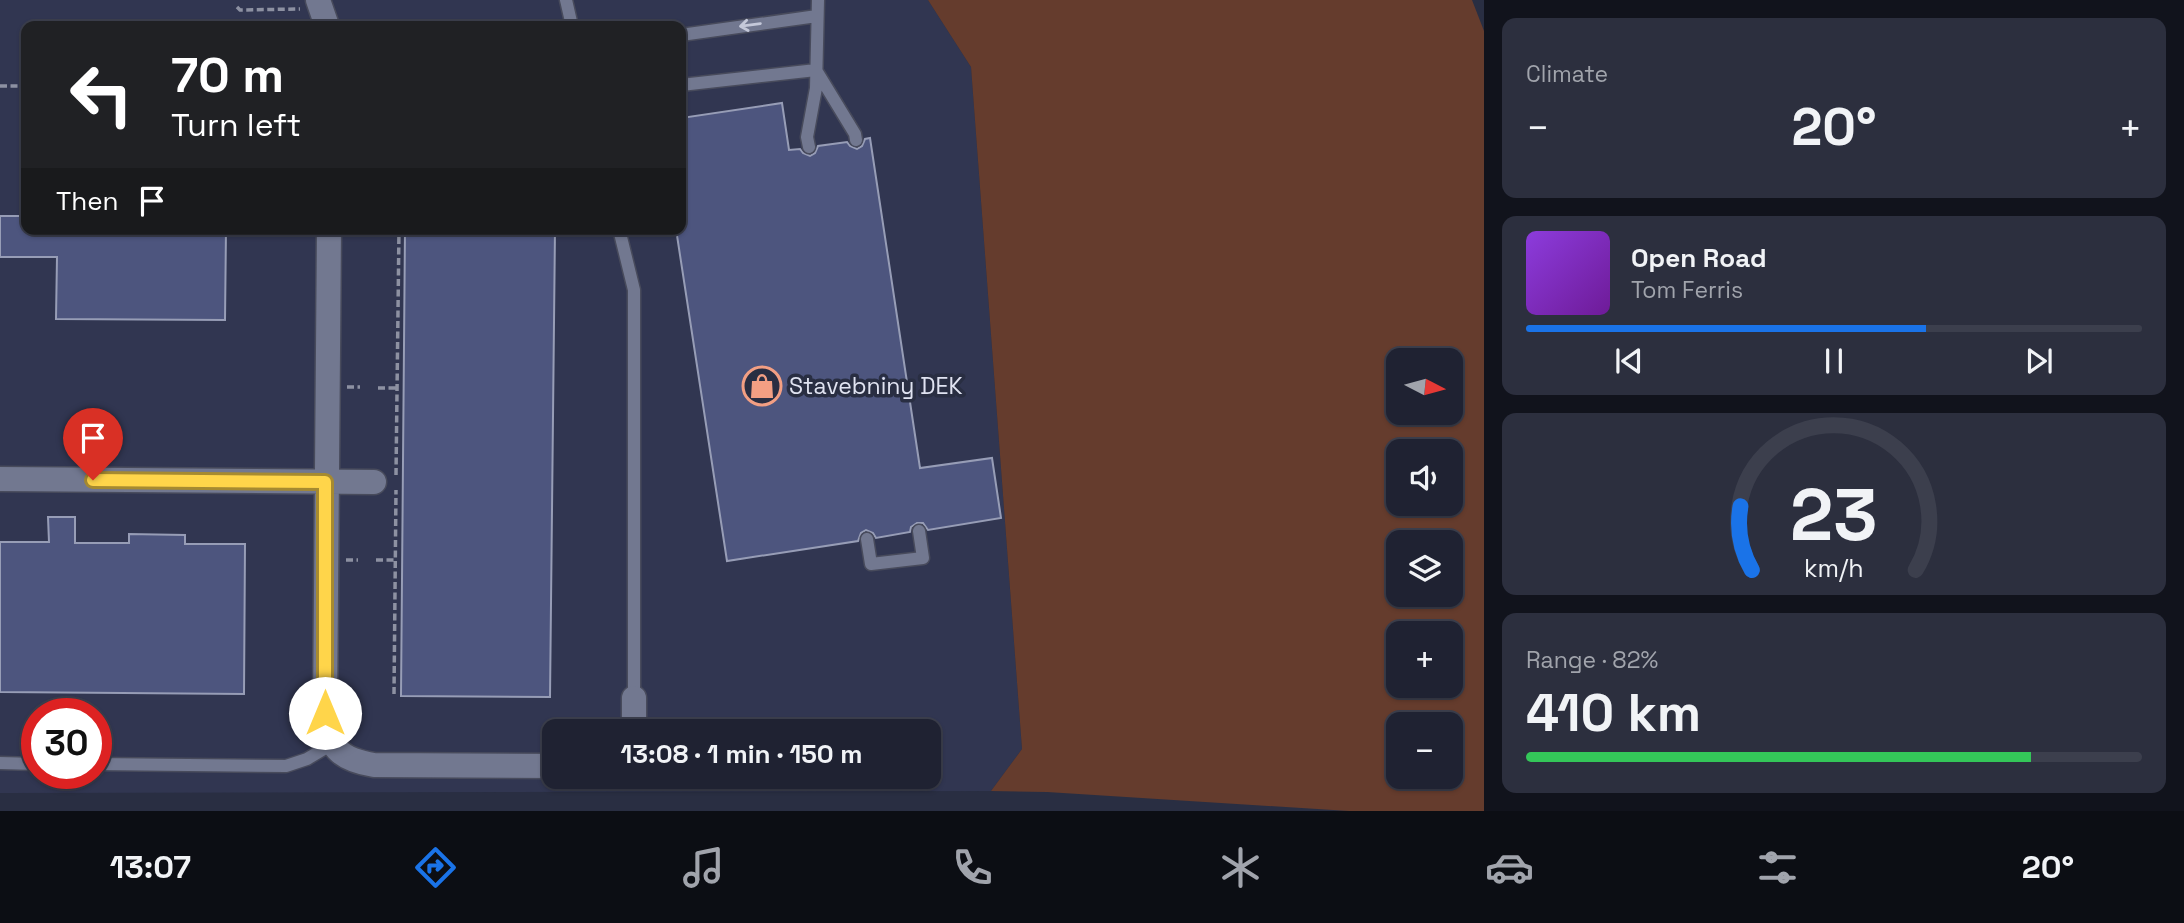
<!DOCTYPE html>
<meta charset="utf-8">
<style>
body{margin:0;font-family:"Space Grotesk",sans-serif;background:#2c2f3e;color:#f1f3f6;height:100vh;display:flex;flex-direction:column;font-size:26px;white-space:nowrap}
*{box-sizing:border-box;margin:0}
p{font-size:23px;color:#a1a4ac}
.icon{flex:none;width:38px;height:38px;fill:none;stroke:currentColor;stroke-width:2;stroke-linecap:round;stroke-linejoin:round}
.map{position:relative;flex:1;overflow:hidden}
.drawer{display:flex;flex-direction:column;gap:18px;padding:18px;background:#11131c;width:700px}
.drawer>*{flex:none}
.guide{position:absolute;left:21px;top:21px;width:665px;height:214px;border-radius:14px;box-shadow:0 2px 5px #0004,0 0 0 2px #3c3f4d;background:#202124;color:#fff;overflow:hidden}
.needle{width:46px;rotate:96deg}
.tools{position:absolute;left:1386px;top:348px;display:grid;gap:14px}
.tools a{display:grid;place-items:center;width:77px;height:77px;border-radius:14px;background:#1f2232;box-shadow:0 2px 5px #0004,0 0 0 2px #3c3f4d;font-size:35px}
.speed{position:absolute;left:21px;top:698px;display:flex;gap:14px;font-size:35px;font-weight:700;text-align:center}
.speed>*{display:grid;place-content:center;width:91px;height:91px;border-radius:50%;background:#1f2232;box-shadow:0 2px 5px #0004,0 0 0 2px #3c3f4d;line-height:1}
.speed .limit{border:10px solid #d22;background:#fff;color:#111}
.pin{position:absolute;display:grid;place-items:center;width:60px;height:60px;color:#fff;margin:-72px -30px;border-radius:50% 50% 50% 0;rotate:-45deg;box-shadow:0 0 7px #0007}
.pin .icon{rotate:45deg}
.me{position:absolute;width:77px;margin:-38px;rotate:0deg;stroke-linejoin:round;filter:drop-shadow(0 0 5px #0008)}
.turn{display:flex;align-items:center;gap:24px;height:147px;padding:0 35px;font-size:32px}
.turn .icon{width:91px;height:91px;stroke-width:2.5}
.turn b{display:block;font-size:49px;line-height:60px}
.then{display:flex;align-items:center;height:66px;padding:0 35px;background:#0003;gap:14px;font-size:26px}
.big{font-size:52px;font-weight:700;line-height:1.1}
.drawer .widget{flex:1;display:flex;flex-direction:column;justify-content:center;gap:10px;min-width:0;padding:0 24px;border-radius:14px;background:#2c2f3e}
.drawer .dial{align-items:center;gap:0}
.dial svg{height:182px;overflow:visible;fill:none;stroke:#3c3f4d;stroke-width:7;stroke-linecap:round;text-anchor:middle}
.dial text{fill:#f1f3f6;stroke:none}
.song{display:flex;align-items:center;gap:21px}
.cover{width:84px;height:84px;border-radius:10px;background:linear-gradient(135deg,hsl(270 70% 55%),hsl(280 70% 35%))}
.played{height:7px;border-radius:4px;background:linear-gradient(90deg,#1a73e8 65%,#3c3f4d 65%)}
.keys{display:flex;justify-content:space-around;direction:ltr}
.heat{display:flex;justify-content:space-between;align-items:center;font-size:38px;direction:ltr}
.charge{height:10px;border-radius:5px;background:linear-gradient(90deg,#34c759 82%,#3c3f4d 0)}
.trip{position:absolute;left:542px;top:719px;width:399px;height:70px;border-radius:14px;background:#1f2232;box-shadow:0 2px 5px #0004,0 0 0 2px #3c3f4d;font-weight:700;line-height:70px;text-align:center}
.tab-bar{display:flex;height:112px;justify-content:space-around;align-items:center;background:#0c0e14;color:#a1a4ac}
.tab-bar .icon{width:49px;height:49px}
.tab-bar .on{color:#1a73e8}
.tab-bar b{font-size:32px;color:#f1f3f6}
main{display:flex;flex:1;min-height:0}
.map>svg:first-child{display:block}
.built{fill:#313651;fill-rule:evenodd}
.green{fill:#653c2d;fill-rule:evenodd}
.building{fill:#4d557e;stroke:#979db6;stroke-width:2}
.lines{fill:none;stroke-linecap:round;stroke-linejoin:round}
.service-casing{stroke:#484b5c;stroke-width:15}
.minor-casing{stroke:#484b5c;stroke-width:27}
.path{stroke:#8d91a2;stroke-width:3.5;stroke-dasharray:7 3.5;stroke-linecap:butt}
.service{stroke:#727890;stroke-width:12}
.minor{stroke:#727890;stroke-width:24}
.oneway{stroke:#c4c8d9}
.route-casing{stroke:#a68a30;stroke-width:18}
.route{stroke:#ffd54a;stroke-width:12}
.labels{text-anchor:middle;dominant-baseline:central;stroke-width:7;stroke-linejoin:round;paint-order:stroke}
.poi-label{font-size:23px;fill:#e0e3f1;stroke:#292e42;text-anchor:start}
</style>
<main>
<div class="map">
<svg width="1484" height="811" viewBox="0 0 1484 811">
<rect width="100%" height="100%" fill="#292e42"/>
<path class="built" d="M0,0H928L971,67L1022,749L991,791L0,793ZM26,26H681V229H26ZM37,714H96V774H37ZM555,732H929V777H555Z"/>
<path class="green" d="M928,0H1472L1484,31V811H1349L1047,792L991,791L1022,749L971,67ZM1398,360H1451V413H1398ZM1398,452H1451V504H1398ZM1398,542H1451V595H1398ZM1398,634H1451V686H1398ZM1398,724H1451V777H1398Z"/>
<path class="building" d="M782,103L789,150L800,149L803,153L810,156L815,153L818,146L847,142L850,146L857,149L862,146L865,139L870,138L920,468L992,458L1001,518L928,530L923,523H917L911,527L910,532L876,538L873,533L866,530L861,533L858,541L727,561L676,229H681V118Z
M0,216H26V229H226L225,320L56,319L57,257H0Z
M405,229H555L550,697L401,696Z
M48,517H75V543H129V534L185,535V544H245L244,694L0,692V542H49Z"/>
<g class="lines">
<defs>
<path id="service" d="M566,0L572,26
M681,35L817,16
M681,85L816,70L855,134L856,140
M809,147L807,137L816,88L818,0
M619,229L634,290V698
M867,539L871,564L923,558L919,531
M0,763L37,764
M96,764L286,766L307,759L332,744"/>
<path id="minor" d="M318,0L327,26
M329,229L325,713C329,747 338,759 374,765L555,766
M0,479L374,482
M630,732L634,720V698"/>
</defs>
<use href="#service" class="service-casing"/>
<use href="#minor" class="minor-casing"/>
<path class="path" d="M237,7L240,10L300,9
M0,86H26
M347,387H360
M378,388H397
M396,475L399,229
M346,560H358
M376,560H395
M394,694L396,490"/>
<use href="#service" class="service"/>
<use href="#minor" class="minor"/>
</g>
<defs><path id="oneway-shaft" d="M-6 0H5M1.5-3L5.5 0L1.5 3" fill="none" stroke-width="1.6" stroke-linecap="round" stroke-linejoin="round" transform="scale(1.75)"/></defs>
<use class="oneway" href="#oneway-shaft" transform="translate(750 25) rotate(172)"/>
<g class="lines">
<defs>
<path id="route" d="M93,480L325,482V713"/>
</defs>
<use href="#route" class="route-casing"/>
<use href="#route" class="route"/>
</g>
<defs>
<symbol id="shop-ring" viewBox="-11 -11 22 22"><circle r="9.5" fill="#292e42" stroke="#f39f83" stroke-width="1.5"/><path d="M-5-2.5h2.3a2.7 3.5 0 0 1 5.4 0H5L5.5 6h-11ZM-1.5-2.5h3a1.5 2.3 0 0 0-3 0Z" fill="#f39f83"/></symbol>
</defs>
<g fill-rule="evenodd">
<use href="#shop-ring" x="740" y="364" width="44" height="44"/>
</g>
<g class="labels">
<g class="poi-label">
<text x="789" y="386">Stavebniny DEK</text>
</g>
</g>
</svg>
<div class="tools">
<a><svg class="needle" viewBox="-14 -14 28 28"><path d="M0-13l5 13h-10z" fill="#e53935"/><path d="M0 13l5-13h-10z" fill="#a1a4ac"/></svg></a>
<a><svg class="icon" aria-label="sound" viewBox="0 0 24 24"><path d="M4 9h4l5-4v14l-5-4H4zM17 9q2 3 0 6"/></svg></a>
<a><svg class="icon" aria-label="layers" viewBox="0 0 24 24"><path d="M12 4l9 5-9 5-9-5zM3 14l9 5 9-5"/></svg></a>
<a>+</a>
<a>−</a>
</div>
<div class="speed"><div class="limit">30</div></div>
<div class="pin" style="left:93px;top:480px;background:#d93025"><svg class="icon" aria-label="arrive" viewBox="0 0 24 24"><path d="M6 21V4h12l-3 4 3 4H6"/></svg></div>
<svg class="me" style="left:325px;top:713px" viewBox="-20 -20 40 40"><circle r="19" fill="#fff"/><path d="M0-13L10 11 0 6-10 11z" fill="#ffd54a"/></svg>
<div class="trip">13:08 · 1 min · 150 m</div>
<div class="guide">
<div class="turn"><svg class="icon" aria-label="left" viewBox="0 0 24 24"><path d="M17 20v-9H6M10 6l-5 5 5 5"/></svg><div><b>70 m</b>Turn left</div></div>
<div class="then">Then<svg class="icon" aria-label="arrive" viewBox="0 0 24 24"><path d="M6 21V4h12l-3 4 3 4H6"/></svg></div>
</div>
</div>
<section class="drawer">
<div class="widget"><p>Climate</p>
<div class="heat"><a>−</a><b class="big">20°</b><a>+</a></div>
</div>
<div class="widget">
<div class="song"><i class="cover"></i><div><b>Open Road</b><p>Tom Ferris</p></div></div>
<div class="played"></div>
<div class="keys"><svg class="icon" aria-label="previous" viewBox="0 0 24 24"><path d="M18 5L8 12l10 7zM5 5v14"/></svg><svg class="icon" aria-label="pause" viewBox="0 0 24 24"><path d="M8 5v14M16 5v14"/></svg><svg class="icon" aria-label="next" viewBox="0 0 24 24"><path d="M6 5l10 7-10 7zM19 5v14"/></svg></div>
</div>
<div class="widget dial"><svg viewBox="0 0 100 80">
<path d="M14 69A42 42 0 1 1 86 69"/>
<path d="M14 69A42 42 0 0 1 9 41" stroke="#1a73e8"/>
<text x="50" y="56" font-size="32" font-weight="700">23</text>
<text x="50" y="72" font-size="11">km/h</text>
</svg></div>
<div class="widget"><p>Range · 82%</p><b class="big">410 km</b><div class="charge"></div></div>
</section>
</main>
<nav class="tab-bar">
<b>13:07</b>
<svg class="icon on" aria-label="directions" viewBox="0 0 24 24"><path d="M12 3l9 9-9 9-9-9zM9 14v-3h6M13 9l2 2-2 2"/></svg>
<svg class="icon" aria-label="music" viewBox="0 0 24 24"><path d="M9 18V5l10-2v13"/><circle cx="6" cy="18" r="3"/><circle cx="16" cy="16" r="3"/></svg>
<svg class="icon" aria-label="phone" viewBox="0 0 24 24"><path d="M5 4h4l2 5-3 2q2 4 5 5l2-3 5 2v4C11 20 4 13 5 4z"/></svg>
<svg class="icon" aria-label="climate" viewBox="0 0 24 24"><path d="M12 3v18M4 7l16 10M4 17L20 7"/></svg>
<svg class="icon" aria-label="car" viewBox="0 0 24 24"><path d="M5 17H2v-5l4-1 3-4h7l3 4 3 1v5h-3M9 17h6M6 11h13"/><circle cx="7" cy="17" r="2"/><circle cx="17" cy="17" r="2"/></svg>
<svg class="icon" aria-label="filters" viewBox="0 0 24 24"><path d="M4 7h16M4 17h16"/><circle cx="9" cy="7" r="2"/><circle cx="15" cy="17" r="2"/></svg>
<b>20°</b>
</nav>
